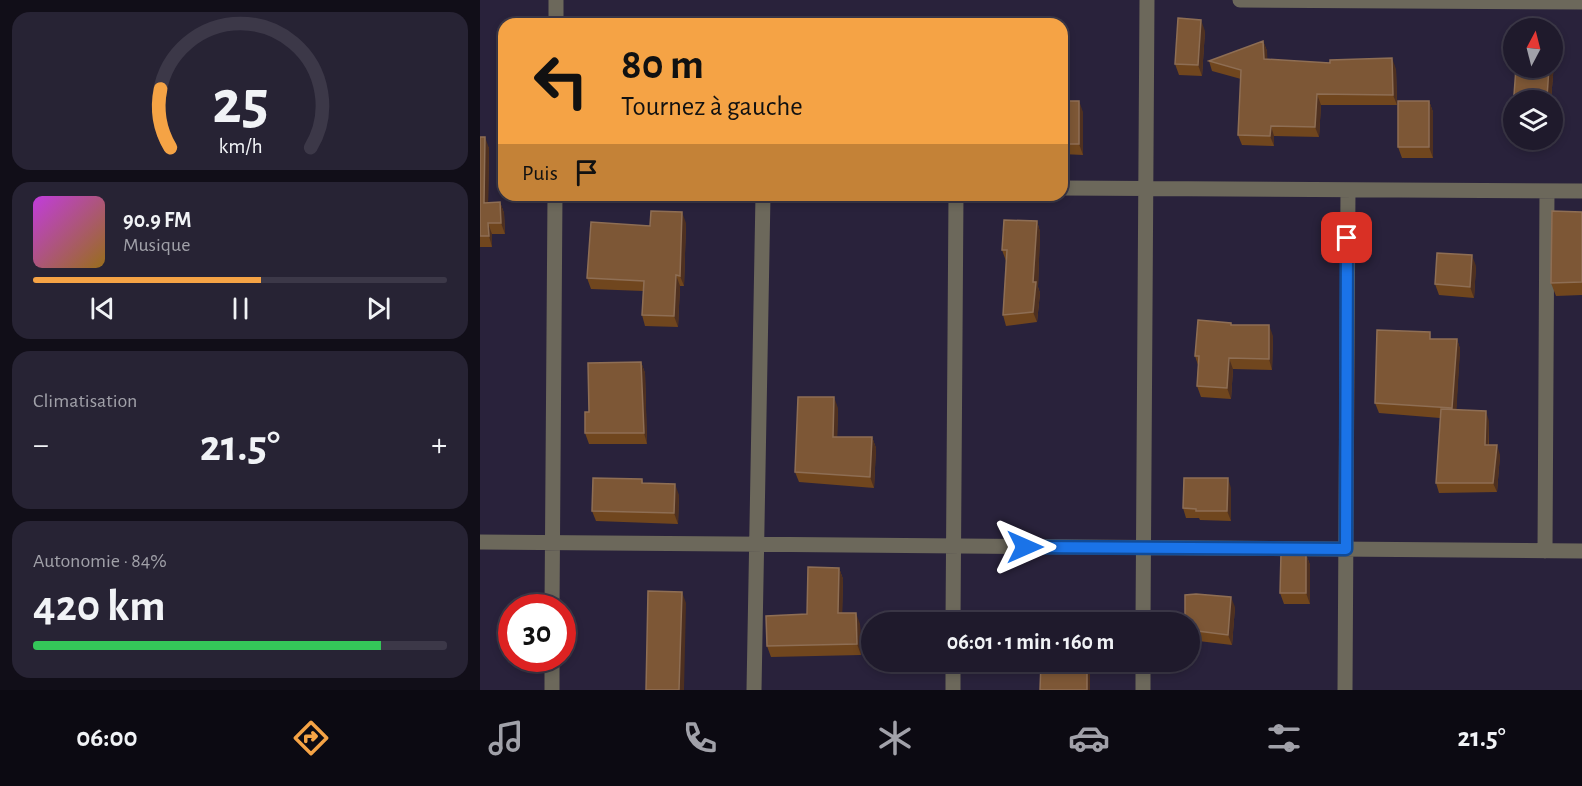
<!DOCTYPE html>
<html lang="fr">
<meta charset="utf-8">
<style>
body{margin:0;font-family:"Alegreya Sans",sans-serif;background:#272334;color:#f1f3f6;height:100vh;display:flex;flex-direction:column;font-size:22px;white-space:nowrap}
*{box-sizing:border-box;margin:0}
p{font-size:20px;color:#a1a1a9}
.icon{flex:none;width:33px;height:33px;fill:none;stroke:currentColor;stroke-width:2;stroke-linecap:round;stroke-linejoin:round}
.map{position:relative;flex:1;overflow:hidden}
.drawer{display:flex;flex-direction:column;gap:12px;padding:12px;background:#110e18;width:480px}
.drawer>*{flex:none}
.top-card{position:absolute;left:18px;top:18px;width:570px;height:183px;border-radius:18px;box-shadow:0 3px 9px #0003,0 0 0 2px #3c3848;background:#f5a345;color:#111;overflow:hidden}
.needle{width:39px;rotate:7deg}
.tools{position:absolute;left:1023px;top:18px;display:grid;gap:12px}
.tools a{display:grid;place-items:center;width:60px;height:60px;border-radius:50%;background:#1f1a2c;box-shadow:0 3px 9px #0003,0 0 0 2px #3c3848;font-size:30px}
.speed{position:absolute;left:18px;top:594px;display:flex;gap:12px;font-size:30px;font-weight:700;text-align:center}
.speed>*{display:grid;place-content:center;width:78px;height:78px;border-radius:50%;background:#1f1a2c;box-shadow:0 3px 9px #0003,0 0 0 2px #3c3848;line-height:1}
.speed .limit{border:9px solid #d22;background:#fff;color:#111}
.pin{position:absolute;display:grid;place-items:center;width:51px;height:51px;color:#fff;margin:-26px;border-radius:12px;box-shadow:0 3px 9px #0006}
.me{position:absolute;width:66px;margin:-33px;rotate:90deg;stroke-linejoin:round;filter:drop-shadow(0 0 4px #0008)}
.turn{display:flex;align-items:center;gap:21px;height:126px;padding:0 24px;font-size:27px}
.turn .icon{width:78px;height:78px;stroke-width:2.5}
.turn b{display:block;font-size:42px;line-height:51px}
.then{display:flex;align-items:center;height:57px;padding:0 24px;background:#0003;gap:12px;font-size:22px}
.big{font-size:45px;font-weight:600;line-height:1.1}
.drawer .widget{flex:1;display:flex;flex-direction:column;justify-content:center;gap:9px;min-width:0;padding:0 21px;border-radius:18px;background:#272334}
.drawer .dial{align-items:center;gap:0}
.dial svg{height:156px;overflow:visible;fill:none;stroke:#3c3848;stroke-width:7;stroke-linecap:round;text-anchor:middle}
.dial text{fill:#f1f3f6;stroke:none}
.song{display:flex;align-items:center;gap:18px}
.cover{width:72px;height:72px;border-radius:9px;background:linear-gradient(135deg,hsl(290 70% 55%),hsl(40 70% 35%))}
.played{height:6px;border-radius:3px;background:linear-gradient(90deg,#f5a345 55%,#3c3848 55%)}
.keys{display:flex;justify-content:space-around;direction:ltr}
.heat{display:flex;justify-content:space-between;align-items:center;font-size:33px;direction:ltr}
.charge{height:9px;border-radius:4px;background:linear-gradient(90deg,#34c759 84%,#3c3848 0)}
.trip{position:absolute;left:381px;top:612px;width:339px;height:60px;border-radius:30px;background:#1f1a2c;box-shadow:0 3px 9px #0003,0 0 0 2px #3c3848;font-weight:600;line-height:60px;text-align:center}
.tabs{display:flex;height:96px;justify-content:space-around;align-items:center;background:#0c0a12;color:#a1a1a9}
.tabs .icon{width:42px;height:42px}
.tabs .on{color:#f5a345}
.tabs b{font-size:27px;color:#f1f3f6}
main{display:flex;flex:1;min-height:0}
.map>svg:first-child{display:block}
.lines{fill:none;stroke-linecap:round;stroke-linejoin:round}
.minor{stroke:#6c685b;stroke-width:15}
.wall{fill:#70461e}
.shaded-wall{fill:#4e3020}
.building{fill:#7d5736;stroke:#8e6e54;stroke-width:1.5}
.route-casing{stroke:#114b97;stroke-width:15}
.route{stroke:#1a73e8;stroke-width:10}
</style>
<main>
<section class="drawer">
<div class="widget dial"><svg viewBox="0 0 100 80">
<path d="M14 69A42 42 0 1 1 86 69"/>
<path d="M14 69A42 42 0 0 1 9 39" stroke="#f5a345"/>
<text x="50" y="56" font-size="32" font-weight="700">25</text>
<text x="50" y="72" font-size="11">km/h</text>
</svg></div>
<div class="widget">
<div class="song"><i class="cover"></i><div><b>90.9 FM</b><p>Musique</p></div></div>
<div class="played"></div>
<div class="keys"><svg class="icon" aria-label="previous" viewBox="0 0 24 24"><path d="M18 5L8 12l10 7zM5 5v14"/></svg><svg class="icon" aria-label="pause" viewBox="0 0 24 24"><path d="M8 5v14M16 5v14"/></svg><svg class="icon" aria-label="next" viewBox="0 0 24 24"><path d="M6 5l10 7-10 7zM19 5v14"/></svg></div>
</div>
<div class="widget"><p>Climatisation</p>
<div class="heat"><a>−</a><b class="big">21.5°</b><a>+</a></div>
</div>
<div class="widget"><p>Autonomie · 84%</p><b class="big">420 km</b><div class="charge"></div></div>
</section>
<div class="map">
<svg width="1102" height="690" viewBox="0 0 1102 690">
<rect width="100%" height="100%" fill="#29223b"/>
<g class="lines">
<path class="minor" d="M760,0L1102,2
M76,24V0
M582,188L1102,191
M0,542L1102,551
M1065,551L1067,191
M72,608L75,195
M473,622L476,195
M663,622L667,0
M72,690V658
M274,690L283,195
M473,690V662
M663,690V662
M865,690L868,190"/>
</g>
<path class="wall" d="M725,31L722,76L699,75L695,64Z
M783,41L787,51V59L916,69L917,105H841L839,137L794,136V146L762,145L758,135L761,79L732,71L729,61Z
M1072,58L1074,63L1071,100H1036L1034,95L1072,68Z
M582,101L603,112V155L582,154Z
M949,101L953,112V158H922L918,147Z
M0,137L9,148L8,202H20L24,213L25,234H12V247H0Z
M1102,212V295L1076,296L1071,283Z
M557,221L560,232L558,287L560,293L557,322L526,326L523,315L526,261L522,250Z
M206,223L204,286H200L198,327L165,326L162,315L163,291L111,289L107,278L170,226Z
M996,266L994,298L959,295L955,284Z
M751,323L752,325L793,336L792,370L753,369L751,399L721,397L717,386L718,365L715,356Z
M953,339H977L980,349L976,410L1009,421V445L1020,455L1017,492L959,493L956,483L960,418L899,413L895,403Z
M161,362L165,373L167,444H109L105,433L109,412Z
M358,408L357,437H392L396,448L394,488L319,482L315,472Z
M162,479L163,483L199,495L198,524L116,521L112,511Z
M751,488V521L720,520L719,518H706L703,508Z
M826,554L830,565V604H804L800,593Z
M359,568L363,579L362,613L380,624L381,655L291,657L287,646L327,614Z
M755,607L752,645L710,640V622Z
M561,662H628L629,665L610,662Z"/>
<path class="shaded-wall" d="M721,20L725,31L722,76L718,65Z
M783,41L787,51L788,69L784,59Z
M912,58L916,69L917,105L913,95Z
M1072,58L1074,63L1071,100H1068L1067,97L1069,68H1072Z
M837,94L841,105L839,137L835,127Z
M599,101L603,112V155L599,144Z
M949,101L953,112V158L949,147Z
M791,126L794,136V146L790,136Z
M5,137L9,148L8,213L4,203Z
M20,202L24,213L25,234L21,223Z
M202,212L206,223L204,286L200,276Z
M557,221L560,232L558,287L560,293L557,322L553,312V282Z
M8,223L12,234V247L9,236Z
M992,255L996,266L994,298L990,287Z
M196,275L200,286L198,327L194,316Z
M789,325L793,336L792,370L789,359Z
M977,339L980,349L976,419L972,408Z
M749,358L753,369L751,399L747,388Z
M161,362L165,373L167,444L164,433Z
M354,397L358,408L357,448L353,437Z
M1006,411L1009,421L1008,455L1005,445Z
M392,437L396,448L394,488L390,477Z
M1017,445L1020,455L1017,492L1013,483Z
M748,478L751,488V521L747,511Z
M195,484L199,495L198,524L194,513Z
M826,554L830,565V604L826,593Z
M359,568L363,579L362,624L358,613Z
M202,592L206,603L204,690H199Z
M751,597L755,607L752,645L748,635Z
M376,613L380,624L381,655L377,644Z
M607,662H610V690H607Z"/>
<path class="building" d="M528,17L551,18L550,24H494L495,18L528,23Z
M698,18L721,20L718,65L695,64Z
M783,41L784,59L850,63V60L912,58L913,95L837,94L835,127L791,126L790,136L758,135L761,70L729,61Z
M1036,68H1069L1067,97L1034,95Z
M582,101H599V144H582Z
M918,101H949V147H918Z
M0,137H5L4,203L20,202L21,223H8L9,236H0Z
M171,211L202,212L200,276L196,275L194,316L162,315L164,281L107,278L111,222L170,226Z
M1072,211L1102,212V282L1071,283Z
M524,220L557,221L553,282H556L553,312L523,315L527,250H522Z
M957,253L992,255L990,287L955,284Z
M718,320L751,323V325H789V359L749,358L747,388L717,386L719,356H715Z
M897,330L950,332V339H977L972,408L895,403Z
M161,362L164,433H105V412H109L108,363Z
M318,397H354L353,437H392L390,477L315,472Z
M961,409L1006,411L1005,445H1017L1013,483H956Z
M113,478L162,479V483L195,484L194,513L112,511Z
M704,478H748L747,511H716V509L703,508Z
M801,553L826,554V593H800Z
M328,567L359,568L358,613H376L377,644L287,646L286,616L327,614Z
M168,591L202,592L199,690H166Z
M716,594L751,597L748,635L710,630V622H705V595Z
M553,616L588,617V622H553Z
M561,662H607V690H560Z"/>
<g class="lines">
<defs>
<path id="route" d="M545,547L866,549L867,238"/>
</defs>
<use href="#route" class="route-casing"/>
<use href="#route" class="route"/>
</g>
</svg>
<div class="tools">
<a><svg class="needle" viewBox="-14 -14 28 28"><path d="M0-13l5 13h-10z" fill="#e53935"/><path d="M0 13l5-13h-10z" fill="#a1a1a9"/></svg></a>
<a><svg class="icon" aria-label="layers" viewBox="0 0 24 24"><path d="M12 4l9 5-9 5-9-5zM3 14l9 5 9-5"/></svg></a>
</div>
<div class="speed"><div class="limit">30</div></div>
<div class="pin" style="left:867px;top:238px;background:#d93025"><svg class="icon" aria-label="arrive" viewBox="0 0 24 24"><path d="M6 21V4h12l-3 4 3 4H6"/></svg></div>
<svg class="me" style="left:545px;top:547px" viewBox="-20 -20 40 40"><path d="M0-17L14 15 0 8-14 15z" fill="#1a73e8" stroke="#fff" stroke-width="4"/></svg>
<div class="trip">06:01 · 1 min · 160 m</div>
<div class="top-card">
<div class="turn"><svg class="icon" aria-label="left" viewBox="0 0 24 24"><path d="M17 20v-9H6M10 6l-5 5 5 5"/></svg><div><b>80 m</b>Tournez à gauche</div></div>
<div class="then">Puis<svg class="icon" aria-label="arrive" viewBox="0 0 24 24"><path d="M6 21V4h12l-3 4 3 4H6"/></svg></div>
</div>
</div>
</main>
<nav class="tabs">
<b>06:00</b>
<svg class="icon on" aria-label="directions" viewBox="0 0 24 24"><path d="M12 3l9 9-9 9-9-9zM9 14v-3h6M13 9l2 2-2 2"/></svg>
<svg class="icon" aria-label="music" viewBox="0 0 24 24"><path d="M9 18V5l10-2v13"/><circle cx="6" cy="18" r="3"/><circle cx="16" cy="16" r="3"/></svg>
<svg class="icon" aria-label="phone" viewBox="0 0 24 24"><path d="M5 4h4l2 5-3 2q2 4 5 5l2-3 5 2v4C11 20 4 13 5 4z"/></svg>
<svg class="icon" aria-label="climate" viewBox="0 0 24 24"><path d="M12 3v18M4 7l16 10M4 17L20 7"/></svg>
<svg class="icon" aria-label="car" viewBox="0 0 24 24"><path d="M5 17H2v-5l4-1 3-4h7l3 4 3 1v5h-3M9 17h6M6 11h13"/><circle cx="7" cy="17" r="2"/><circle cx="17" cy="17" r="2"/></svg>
<svg class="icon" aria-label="filters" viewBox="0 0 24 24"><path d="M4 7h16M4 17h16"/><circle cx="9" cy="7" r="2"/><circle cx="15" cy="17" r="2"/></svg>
<b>21.5°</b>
</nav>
